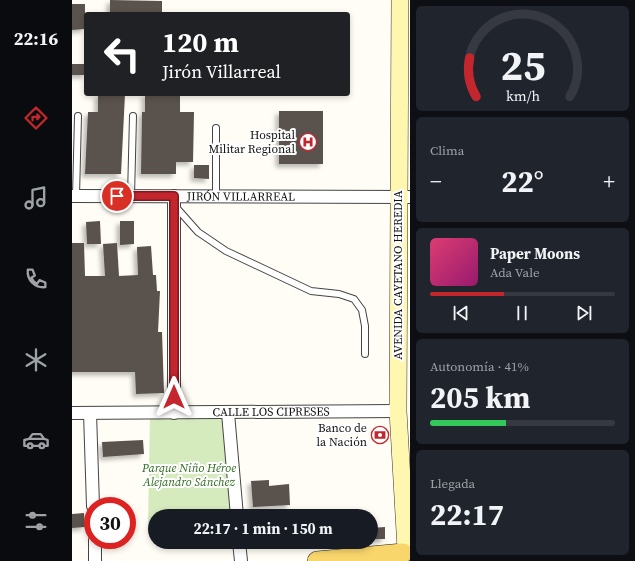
<!DOCTYPE html>
<html lang="es">
<meta charset="utf-8">
<style>
body{margin:0;font-family:"Source Serif 4",serif;background:#20242c;color:#f1f3f6;height:100vh;display:flex;flex-direction:column;font-size:15px;white-space:nowrap}
*{box-sizing:border-box;margin:0}
p{font-size:13px;color:#9ea1a6}
.icon{flex:none;width:22px;height:22px;fill:none;stroke:currentColor;stroke-width:2;stroke-linecap:round;stroke-linejoin:round}
.map{position:relative;flex:1;overflow:hidden}
.sheet{display:flex;flex-direction:column;gap:6px;padding:6px;background:#0d0f14;width:225px}
.sheet>*{flex:none}
.guide{position:absolute;left:12px;top:12px;width:266px;height:84px;border-radius:4px;box-shadow:0 2px 6px #0003;background:#202124;color:#fff;overflow:hidden}
.speed{position:absolute;left:12px;top:497px;display:flex;gap:8px;font-size:20px;font-weight:700;text-align:center}
.speed>*{display:grid;place-content:center;width:52px;height:52px;border-radius:50%;background:#171b24;box-shadow:0 2px 6px #0003;line-height:1}
.speed .limit{border:6px solid #d22;background:#fff;color:#111}
.pin{position:absolute;display:grid;place-items:center;width:34px;height:34px;color:#fff;margin:-17px;border:2px solid #fff;border-radius:50%;box-shadow:0 1px 4px #0007}
.me{position:absolute;width:44px;margin:-22px;rotate:0deg;stroke-linejoin:round;filter:drop-shadow(0 0 3px #0008)}
.turn{display:flex;align-items:center;gap:14px;height:84px;padding:0 12px;font-size:18px}
.turn .icon{width:52px;height:52px;stroke-width:2.5}
.turn b{display:block;font-size:28px;line-height:34px}
.big{font-size:30px;font-weight:700;line-height:1.1}
.sheet .tile{flex:1;display:flex;flex-direction:column;justify-content:center;gap:6px;min-width:0;padding:0 14px;border-radius:6px;background:#20242c}
.sheet .dial{align-items:center;gap:0}
.dial svg{height:104px;overflow:visible;fill:none;stroke:#363941;stroke-width:7;stroke-linecap:round;text-anchor:middle}
.dial text{fill:#f1f3f6;stroke:none}
.song{display:flex;align-items:center;gap:12px}
.cover{width:48px;height:48px;border-radius:6px;background:linear-gradient(135deg,hsl(340 70% 55%),hsl(320 70% 35%))}
.played{height:4px;border-radius:2px;background:linear-gradient(90deg,#c4262e 40%,#363941 40%)}
.keys{display:flex;justify-content:space-around;direction:ltr}
.heat{display:flex;justify-content:space-between;align-items:center;font-size:22px;direction:ltr}
.charge{height:6px;border-radius:3px;background:linear-gradient(90deg,#34c759 41%,#363941 0)}
.trip{position:absolute;left:76px;top:509px;width:230px;height:40px;border-radius:20px;background:#171b24;box-shadow:0 2px 6px #0003;font-weight:700;line-height:40px;text-align:center}
main{display:flex;flex:1;min-height:0}
.tabs{display:flex;flex-direction:column;width:72px;justify-content:space-around;align-items:center;background:#090b0e;color:#9ea1a6}
.tabs .icon{width:28px;height:28px}
.tabs .selected{color:#c4262e}
.tabs b{font-size:18px;color:#f1f3f6}
.map>svg:first-child{display:block}
.green{fill:#d5ebbd}
.building{fill:#5a524d;filter:url(#shadow)}
.lines{fill:none;stroke-linecap:round;stroke-linejoin:round}
.service-casing{stroke:#444;stroke-width:8}
.minor-casing{stroke:#444;stroke-width:14}
.secondary-casing{stroke:#333;stroke-width:18}
.primary-casing{stroke:#222;stroke-width:20}
.service{stroke:#fff;stroke-width:6}
.minor{stroke:#fff;stroke-width:12}
.secondary{stroke:#fff6b0;stroke-width:17}
.primary{stroke:#f9d66b;stroke-width:19}
.route-casing{stroke:#7f191e;stroke-width:10}
.route{stroke:#c4262e;stroke-width:7}
.labels{text-anchor:middle;dominant-baseline:central;stroke-width:4;stroke-linejoin:round;paint-order:stroke}
.poi-label{font-size:12px;fill:#111;stroke:#fff;text-anchor:end}
.street-label{font-size:12px;fill:#111;stroke:#fff}
.park-label{font-size:12px;font-style:italic;fill:#2f6b1f;stroke:#fff}
</style>
<main>
<nav class="tabs">
<b>22:16</b>
<svg class="icon selected" aria-label="directions" viewBox="0 0 24 24"><path d="M12 3l9 9-9 9-9-9zM9 14v-3h6M13 9l2 2-2 2"/></svg>
<svg class="icon" aria-label="music" viewBox="0 0 24 24"><path d="M9 18V5l10-2v13"/><circle cx="6" cy="18" r="3"/><circle cx="16" cy="16" r="3"/></svg>
<svg class="icon" aria-label="phone" viewBox="0 0 24 24"><path d="M5 4h4l2 5-3 2q2 4 5 5l2-3 5 2v4C11 20 4 13 5 4z"/></svg>
<svg class="icon" aria-label="climate" viewBox="0 0 24 24"><path d="M12 3v18M4 7l16 10M4 17L20 7"/></svg>
<svg class="icon" aria-label="car" viewBox="0 0 24 24"><path d="M5 17H2v-5l4-1 3-4h7l3 4 3 1v5h-3M9 17h6M6 11h13"/><circle cx="7" cy="17" r="2"/><circle cx="17" cy="17" r="2"/></svg>
<svg class="icon" aria-label="filters" viewBox="0 0 24 24"><path d="M4 7h16M4 17h16"/><circle cx="9" cy="7" r="2"/><circle cx="15" cy="17" r="2"/></svg>
</nav>
<div class="map">
<svg width="338" height="561" viewBox="0 0 338 561">
<defs>
<filter id="shadow"><feDropShadow dx="-3.5" dy="3.5" stdDeviation="2" flood-color="#0004"/></filter>
</defs>
<rect width="100%" height="100%" fill="#fffdf5"/>
<path class="green" d="M78,415H151L160,516H83V525H76Z"/>
<path class="building" d="M38,0L90,1V14H38Z
M0,4H13V29L0,30Z
M0,64H14V75H0Z
M26,94H53L49,174H13L16,112H26Z
M73,94H108V112H122L121,162H104V174H69L70,112H73Z
M207,111H251V164H207Z
M122,165H137V179L122,178Z
M28,221L29,244H15L14,222Z
M48,221H62V244L48,245Z
M0,243H12L13,276H33L31,244L45,243L47,276L66,275L65,247L79,246L81,275H84L85,291H88L86,332H90L92,393L64,394L63,372H0Z
M71,440L72,454L31,457L30,442Z
M197,480V486L217,484L218,505L181,507L179,481Z
M12,513L13,527L0,528V514Z
M313,527V539H299V528Z"/>
<g class="lines">
<defs>
<path id="service" d="M4,196L6,116
M59,196L61,116
M144,197V128
M102,205L126,232L154,251L239,291L267,294L282,299L290,310L293,326V354"/>
<g id="minor">
<path id="s1" d="M0,196L338,197"/>
<path d="M102,196V413"/>
<path id="s2" d="M0,413L326,411"/>
<path d="M18,413L21,506"/>
<path d="M156,413L165,516"/>
<path d="M23,540V561"/>
<path d="M167,542L169,561"/>
</g>
<path id="secondary" d="M328,0L326,411L334,549"/>
<path id="primary" d="M245,561L331,553"/>
</defs>
<use href="#service" class="service-casing"/>
<use href="#minor" class="minor-casing"/>
<use href="#secondary" class="secondary-casing"/>
<use href="#primary" class="primary-casing"/>
<use href="#service" class="service"/>
<use href="#minor" class="minor"/>
<use href="#secondary" class="secondary"/>
<use href="#primary" class="primary"/>
</g>
<g class="lines">
<defs>
<path id="route" d="M45,196H102V397"/>
</defs>
<use href="#route" class="route-casing"/>
<use href="#route" class="route"/>
</g>
<defs>
<symbol id="hospital-ring" viewBox="-11 -11 22 22"><circle r="9.5" fill="#fff" stroke="#c4262e" stroke-width="1.5"/><path d="M-5-5h3v3.5h4V-5h3V5h-3V1.5h-4V5h-3Z" fill="#c4262e"/></symbol>
<symbol id="bank-ring" viewBox="-11 -11 22 22"><circle r="9.5" fill="#fff" stroke="#c4262e" stroke-width="1.5"/><path d="M-6-4H6V4H-6ZM0-2.3a2.3 2.3 0 1 0 0 4.6a2.3 2.3 0 1 0 0-4.6Z" fill="#c4262e"/></symbol>
</defs>
<g fill-rule="evenodd">
<use href="#hospital-ring" x="226" y="132" width="20" height="20"/>
<use href="#bank-ring" x="298" y="425" width="20" height="20"/>
</g>
<g class="labels">
<g class="poi-label">
<text x="223" y="135">Hospital<tspan x="223" dy="14">Militar Regional</tspan></text>
<text x="295" y="428">Banco de<tspan x="295" dy="14">la Nación</tspan></text>
</g>
<g class="street-label">
<text stroke="none"><textPath href="#s1" startOffset="169">JIRÓN VILLARREAL</textPath></text>
<text transform="translate(326 275) rotate(-90)">AVENIDA CAYETANO HEREDIA</text>
<text stroke="none"><textPath href="#s2" startOffset="199">CALLE LOS CIPRESES</textPath></text>
</g>
<g class="park-label">
<text x="117" y="468">Parque Niño Héroe<tspan x="117" dy="14">Alejandro Sánchez</tspan></text>
</g>
</g>
</svg>
<div class="speed"><div class="limit">30</div></div>
<div class="pin" style="left:45px;top:196px;background:#d93025"><svg class="icon" aria-label="arrive" viewBox="0 0 24 24"><path d="M6 21V4h12l-3 4 3 4H6"/></svg></div>
<svg class="me" style="left:102px;top:397px" viewBox="-20 -20 40 40"><path d="M0-17L14 15 0 8-14 15z" fill="#c4262e" stroke="#fff" stroke-width="4"/></svg>
<div class="trip">22:17 · 1 min · 150 m</div>
<div class="guide">
<div class="turn"><svg class="icon" aria-label="left" viewBox="0 0 24 24"><path d="M17 20v-9H6M10 6l-5 5 5 5"/></svg><div><b>120 m</b>Jirón Villarreal</div></div>
</div>
</div>
<section class="sheet">
<div class="tile dial"><svg viewBox="0 0 100 80">
<path d="M14 69A42 42 0 1 1 86 69"/>
<path d="M14 69A42 42 0 0 1 9 39" stroke="#c4262e"/>
<text x="50" y="56" font-size="32" font-weight="700">25</text>
<text x="50" y="72" font-size="11">km/h</text>
</svg></div>
<div class="tile"><p>Clima</p>
<div class="heat"><a>−</a><b class="big">22°</b><a>+</a></div>
</div>
<div class="tile">
<div class="song"><i class="cover"></i><div><b>Paper Moons</b><p>Ada Vale</p></div></div>
<div class="played"></div>
<div class="keys"><svg class="icon" aria-label="previous" viewBox="0 0 24 24"><path d="M18 5L8 12l10 7zM5 5v14"/></svg><svg class="icon" aria-label="pause" viewBox="0 0 24 24"><path d="M8 5v14M16 5v14"/></svg><svg class="icon" aria-label="next" viewBox="0 0 24 24"><path d="M6 5l10 7-10 7zM19 5v14"/></svg></div>
</div>
<div class="tile"><p>Autonomía · 41%</p><b class="big">205 km</b><div class="charge"></div></div>
<div class="tile"><p>Llegada</p><b class="big">22:17</b></div>
</section>
</main>
